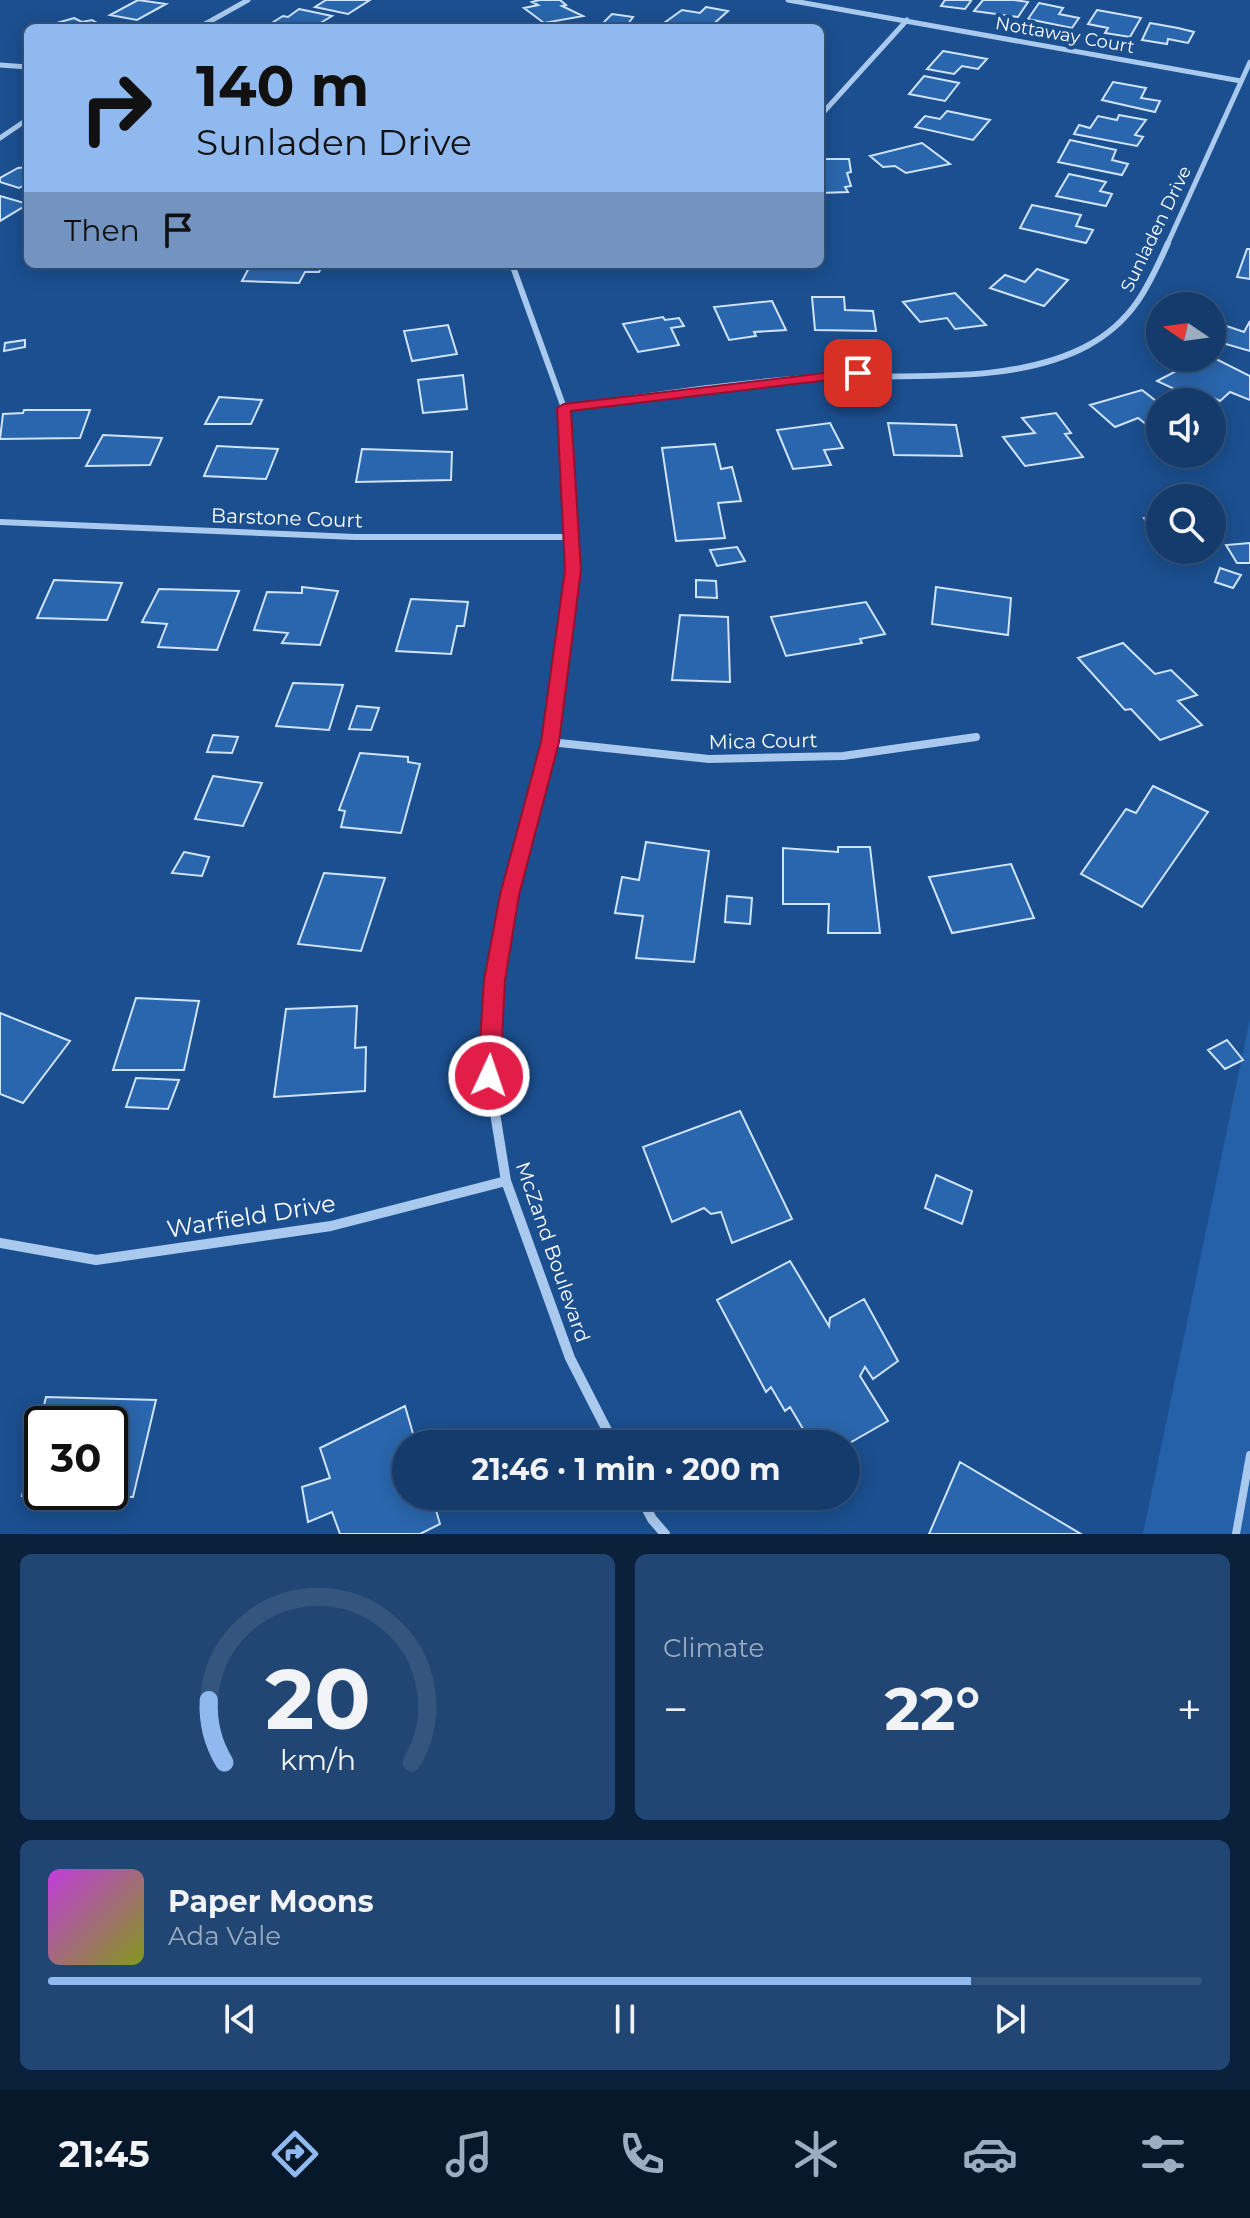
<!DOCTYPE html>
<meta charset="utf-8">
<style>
body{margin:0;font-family:Montserrat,sans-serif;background:#214673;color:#f1f3f6;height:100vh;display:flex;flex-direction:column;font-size:30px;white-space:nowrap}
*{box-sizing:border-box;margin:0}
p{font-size:26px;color:#9dadc1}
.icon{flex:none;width:44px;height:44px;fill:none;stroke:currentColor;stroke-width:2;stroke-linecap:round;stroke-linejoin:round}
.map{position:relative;height:1534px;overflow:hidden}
.details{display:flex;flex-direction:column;gap:20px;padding:20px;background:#0b203b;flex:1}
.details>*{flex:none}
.hud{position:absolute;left:24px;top:24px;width:800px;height:244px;border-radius:12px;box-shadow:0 4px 20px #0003,0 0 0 2px #33557e;background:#90b9f0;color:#111;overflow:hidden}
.needle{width:52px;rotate:283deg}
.tools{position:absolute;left:1146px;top:292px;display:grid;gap:16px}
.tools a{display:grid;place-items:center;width:80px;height:80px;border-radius:50%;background:#143b6b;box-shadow:0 4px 20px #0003,0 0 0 2px #33557e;font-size:40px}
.speed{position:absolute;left:24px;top:1406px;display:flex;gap:16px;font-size:40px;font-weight:700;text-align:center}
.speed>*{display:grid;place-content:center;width:104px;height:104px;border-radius:50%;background:#143b6b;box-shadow:0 4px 20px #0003,0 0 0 2px #33557e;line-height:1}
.speed .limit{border:4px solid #111;border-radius:12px;background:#fff;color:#111}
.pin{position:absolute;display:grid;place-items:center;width:68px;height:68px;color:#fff;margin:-34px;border-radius:16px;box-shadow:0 4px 12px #0006}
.me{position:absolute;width:88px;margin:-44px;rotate:3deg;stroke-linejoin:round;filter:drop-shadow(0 0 6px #0008)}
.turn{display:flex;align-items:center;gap:28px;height:168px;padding:0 40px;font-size:36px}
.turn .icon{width:104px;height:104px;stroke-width:2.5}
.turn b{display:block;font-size:56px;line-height:68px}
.then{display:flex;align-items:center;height:76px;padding:0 40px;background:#0003;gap:16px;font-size:30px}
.big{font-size:60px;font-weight:700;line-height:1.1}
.details .tile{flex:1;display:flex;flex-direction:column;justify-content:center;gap:12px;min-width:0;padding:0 28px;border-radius:12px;background:#214673}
.details .dial{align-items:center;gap:0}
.dial svg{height:208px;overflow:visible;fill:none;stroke:#33557e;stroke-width:7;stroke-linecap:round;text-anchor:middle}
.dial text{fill:#f1f3f6;stroke:none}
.song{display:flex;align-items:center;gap:24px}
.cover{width:96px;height:96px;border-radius:12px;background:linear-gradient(135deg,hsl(290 70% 55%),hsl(70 70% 35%))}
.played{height:8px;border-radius:4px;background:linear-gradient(90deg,#90b9f0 80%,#33557e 80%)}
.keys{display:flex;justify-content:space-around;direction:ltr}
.heat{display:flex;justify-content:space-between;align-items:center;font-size:44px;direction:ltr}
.details .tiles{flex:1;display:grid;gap:20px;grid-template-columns:1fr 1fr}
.tile:last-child{grid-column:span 2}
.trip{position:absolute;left:392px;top:1430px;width:468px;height:80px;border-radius:40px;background:#143b6b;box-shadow:0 4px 20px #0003,0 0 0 2px #33557e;font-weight:700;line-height:80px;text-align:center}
.tabs{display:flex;height:128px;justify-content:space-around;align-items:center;background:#08182b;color:#9dadc1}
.tabs .icon{width:56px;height:56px}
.tabs .current{color:#90b9f0}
.tabs b{font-size:36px;color:#f1f3f6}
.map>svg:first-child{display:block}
.green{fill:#2461a8}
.building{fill:#2a66ad;stroke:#cfe3fa;stroke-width:2;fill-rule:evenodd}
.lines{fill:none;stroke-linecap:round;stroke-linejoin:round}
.lane{stroke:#a9c9ee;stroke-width:8}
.street-far3{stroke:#a9c9ee;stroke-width:5}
.street-far2{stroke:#a9c9ee;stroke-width:6}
.street-far1{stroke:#a9c9ee;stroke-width:8}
.street{stroke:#a9c9ee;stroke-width:10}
.route{fill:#e11d48;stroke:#92132f;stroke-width:2}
.labels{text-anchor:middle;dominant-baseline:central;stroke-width:8;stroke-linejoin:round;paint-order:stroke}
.far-street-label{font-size:18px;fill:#fff;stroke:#1b4f8f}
.street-label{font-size:20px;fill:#fff;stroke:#1b4f8f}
.near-street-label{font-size:24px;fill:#fff;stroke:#1b4f8f}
</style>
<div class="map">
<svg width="1250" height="1534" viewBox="0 0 1250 1534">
<rect width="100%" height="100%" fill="#1b4f8f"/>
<path class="green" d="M1250,1019V1534H1143Z"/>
<path class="building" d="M138,0L166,4L137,20L110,15Z
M326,0H370L348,14L315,7Z
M539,0H560L566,5L562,6L583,16L544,23L524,8L538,5L532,2Z
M945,0H968L971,1L965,9L941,6Z
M983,0H1014L1028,2L1018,17L974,11Z
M1039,3L1063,8L1059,14L1079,18L1072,28L1028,19Z
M706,7L728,11L709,28L664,23L682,10L700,13Z
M299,9L332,16L312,28L270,24L283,16L288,17Z
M1097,10L1141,18L1130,37L1105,33L1108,28L1088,24Z
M612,14L633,17L628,24L647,27L598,28Z
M74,18L82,22L92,20L104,27L39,28Z
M1150,23L1178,28L1194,32L1188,43L1168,39L1167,44L1142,40Z
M943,51L987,59L978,69L962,66L954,74L927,69Z
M924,76L959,83L945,101L909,94Z
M1113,82L1146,88L1141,98L1160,101L1155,112L1102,100Z
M947,111L990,120L973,140L915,127L925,116L940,119Z
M1119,115L1146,120L1135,135L1143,137L1137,146L1074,134L1079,125L1090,128L1098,116L1117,120Z
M1070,140L1116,150L1112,160L1128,164L1122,175L1058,162Z
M922,143L950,164L906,173L895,166L883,167L870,156Z
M820,159H849L851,172L847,173L851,186L845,187L848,192L820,193Z
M28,167V183L19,188L0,182V178L18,168Z
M1069,174L1106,182L1100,191L1112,194L1106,206L1056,196Z
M0,196L28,204L0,221Z
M1032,205L1081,215L1076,226L1093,230L1086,243L1020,228Z
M1247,249H1250V279L1237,277Z
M251,264H323L319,272H305L299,283L242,281Z
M1037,269L1068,280L1044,306L990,288L1005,275L1025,282Z
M955,293L986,325L955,329L947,318L920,322L903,302Z
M812,297H844L845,310L873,311L876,331L815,330Z
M772,301L786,330L754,332L756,336L729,340L714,307Z
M663,317L665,320L679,318L684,326L671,328L679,345L638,352L623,324Z
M1250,321V351L1212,340L1215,322L1244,332Z
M448,325L457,354L412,361L404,331Z
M25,340V347L4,351L5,343Z
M1212,357L1250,376V400L1230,392L1220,401L1197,390L1187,395L1157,381L1190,364L1182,360L1186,358Z
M463,375L467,409L423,413L418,380Z
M1142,390L1160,404V431L1156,432L1138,418L1115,427L1090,405Z
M219,397L262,400L251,424H205Z
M24,410H90L80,438L0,439L3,414L23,413Z
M1056,413L1071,433L1065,434L1083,457L1025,466L1003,437L1035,433L1022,418Z
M830,423L843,448L824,450L831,465L793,469L777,430Z
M888,423L956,425L962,456L894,455Z
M103,435L162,438L150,465L86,466Z
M715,444L721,469L732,467L741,501L718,503L725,538L676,541L662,448Z
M217,446L278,449L266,479L204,476Z
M362,449L452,452L451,480L356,482Z
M1160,514V531L1155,533L1144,518Z
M1250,543V563H1237L1226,545Z
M737,547L745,561L717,566L710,550Z
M1220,568L1241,575L1233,588L1215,582Z
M54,580L122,583L107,620L37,618Z
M696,580L716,581L717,598L696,597Z
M302,587L338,591L320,645L282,643L288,633L254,630L267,592L302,593Z
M936,587L1011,598L1008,635L932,624Z
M159,589L239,591L217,650L158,647L167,624L142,622Z
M411,599L468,602L464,626H457L451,654L396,651Z
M866,602L885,634L860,639L862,643L786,656L771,617Z
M680,615L728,617L730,682L672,680Z
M1123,643L1155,674L1171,670L1197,695L1178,701L1202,725L1160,740L1131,709L1125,710L1078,658Z
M293,683L343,685L329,730L276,726Z
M357,706L379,708L371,730L349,729Z
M213,735L238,737L232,753L207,752Z
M360,753L408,757V762L420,764L401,833L341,827L345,811L339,810Z
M213,776L262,783L243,826L195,819Z
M1153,786L1208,812L1142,907L1081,874L1126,809L1136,813Z
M646,842L709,851L694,962L636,958L643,916L615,913L622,877L639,880Z
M838,847H870L880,933H828L829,904H783V848L838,852Z
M184,852L209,857L202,876L172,873Z
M1011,864L1034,918L952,933L929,877Z
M324,873L385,878L361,951L298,944Z
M727,896L752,898L750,924L725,922Z
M136,998L199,1001L184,1070H113Z
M357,1006L355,1048L366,1047L365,1091L274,1097L286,1009Z
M0,1013L70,1041L23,1103L0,1094Z
M1227,1040L1243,1060L1225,1069L1208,1050Z
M136,1078L179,1080L168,1109L126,1107Z
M740,1111L792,1219L732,1243L721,1212L711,1214L704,1208L672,1222L643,1147Z
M936,1175L972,1191L962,1224L925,1208Z
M790,1261L829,1326L830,1318L864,1299L898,1361L873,1379L865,1367L860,1376L888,1421L846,1445L812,1444L790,1407L785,1411L771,1387L766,1392L717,1300Z
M46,1397L156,1400L133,1497L22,1496ZM42,1424H110V1492H42Z
M405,1406L416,1444H406V1496H432L440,1524L420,1534H340L332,1512L308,1522L302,1487L330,1478L320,1448Z
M960,1462L1081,1534H929Z"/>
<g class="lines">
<path class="lane" d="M1236,1534L1250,1455"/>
<path class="street-far3" d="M788,0L1241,81
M198,28L248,0
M0,65L28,67
M820,116L907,20
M0,138L28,119
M1167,245L1250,62"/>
<path class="street-far2" d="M512,264L564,408L573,566
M564,408C644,397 725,384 805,378C893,372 1008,388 1087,346C1132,322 1148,288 1168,243
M0,522L355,537H573"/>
<path class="street-far1" d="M550,742L709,759L843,756L976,737
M494,985L510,895L550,742L573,564"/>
<path class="street" d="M494,983L489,1076L506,1181L570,1358L614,1444
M0,1243L96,1260L331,1226L506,1181
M640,1496L652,1519L665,1534"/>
</g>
<path class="route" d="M858,369L862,371V376L571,411L581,570L559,742L519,895L505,980L500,1076L497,1083L489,1085L482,1083L478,1076L484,980L500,895L541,742L565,570L557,408L564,404Z"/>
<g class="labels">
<g class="far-street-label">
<text transform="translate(1065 35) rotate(10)">Nottaway Court</text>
<text transform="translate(1156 229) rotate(-64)">Sunladen Drive</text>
</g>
<g class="street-label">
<text transform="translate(287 518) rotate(2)">Barstone Court</text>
<text transform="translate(763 741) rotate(-1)">Mica Court</text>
<text transform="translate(553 1252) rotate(71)">McZand Boulevard</text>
</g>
<g class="near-street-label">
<text transform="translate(251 1216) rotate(-9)">Warfield Drive</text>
</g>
</g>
</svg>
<div class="tools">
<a><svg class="needle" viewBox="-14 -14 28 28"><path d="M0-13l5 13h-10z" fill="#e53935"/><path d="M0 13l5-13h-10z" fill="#9dadc1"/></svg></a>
<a><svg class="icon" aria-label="sound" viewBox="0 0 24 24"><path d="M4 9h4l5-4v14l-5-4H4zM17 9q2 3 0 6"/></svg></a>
<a><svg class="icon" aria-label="search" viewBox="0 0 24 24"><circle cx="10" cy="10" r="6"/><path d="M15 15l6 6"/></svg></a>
</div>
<div class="speed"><div class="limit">30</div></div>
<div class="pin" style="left:858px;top:373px;background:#d93025"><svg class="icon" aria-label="arrive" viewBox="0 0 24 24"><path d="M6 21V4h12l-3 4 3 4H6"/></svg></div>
<svg class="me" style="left:489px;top:1076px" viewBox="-20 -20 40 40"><circle r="17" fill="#e11d48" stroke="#fff" stroke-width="3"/><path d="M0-11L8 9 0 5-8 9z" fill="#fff"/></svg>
<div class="trip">21:46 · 1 min · 200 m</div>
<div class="hud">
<div class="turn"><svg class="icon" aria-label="right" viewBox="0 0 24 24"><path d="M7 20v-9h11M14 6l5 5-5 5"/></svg><div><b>140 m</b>Sunladen Drive</div></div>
<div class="then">Then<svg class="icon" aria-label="arrive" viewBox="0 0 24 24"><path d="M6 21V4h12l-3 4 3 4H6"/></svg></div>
</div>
</div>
<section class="details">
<div class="tiles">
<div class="tile dial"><svg viewBox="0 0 100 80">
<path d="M14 69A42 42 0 1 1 86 69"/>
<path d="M14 69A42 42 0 0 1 8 45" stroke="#90b9f0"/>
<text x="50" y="56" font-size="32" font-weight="700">20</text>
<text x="50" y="72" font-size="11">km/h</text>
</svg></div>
<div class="tile"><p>Climate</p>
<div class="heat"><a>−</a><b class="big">22°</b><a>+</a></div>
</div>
<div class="tile">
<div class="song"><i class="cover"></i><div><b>Paper Moons</b><p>Ada Vale</p></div></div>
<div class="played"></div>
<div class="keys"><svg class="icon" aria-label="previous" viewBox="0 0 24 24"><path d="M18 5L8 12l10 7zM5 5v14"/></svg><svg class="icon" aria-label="pause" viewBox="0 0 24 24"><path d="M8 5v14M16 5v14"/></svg><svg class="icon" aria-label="next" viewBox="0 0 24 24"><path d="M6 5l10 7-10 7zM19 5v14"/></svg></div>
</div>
</div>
</section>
<nav class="tabs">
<b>21:45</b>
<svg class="icon current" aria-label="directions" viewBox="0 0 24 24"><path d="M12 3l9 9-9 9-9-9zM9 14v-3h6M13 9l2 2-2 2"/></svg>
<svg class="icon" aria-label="music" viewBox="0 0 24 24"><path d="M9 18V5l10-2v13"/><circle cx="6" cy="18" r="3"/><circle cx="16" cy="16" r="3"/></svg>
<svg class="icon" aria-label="phone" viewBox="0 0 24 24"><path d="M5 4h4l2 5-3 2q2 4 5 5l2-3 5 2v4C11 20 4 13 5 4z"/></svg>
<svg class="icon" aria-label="climate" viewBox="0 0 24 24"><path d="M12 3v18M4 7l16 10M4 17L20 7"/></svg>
<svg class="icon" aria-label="car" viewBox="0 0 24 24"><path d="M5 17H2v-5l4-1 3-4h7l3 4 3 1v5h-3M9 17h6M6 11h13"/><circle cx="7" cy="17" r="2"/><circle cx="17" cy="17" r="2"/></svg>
<svg class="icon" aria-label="filters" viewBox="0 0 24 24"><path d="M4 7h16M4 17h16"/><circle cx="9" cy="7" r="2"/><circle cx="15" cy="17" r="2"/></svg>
</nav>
